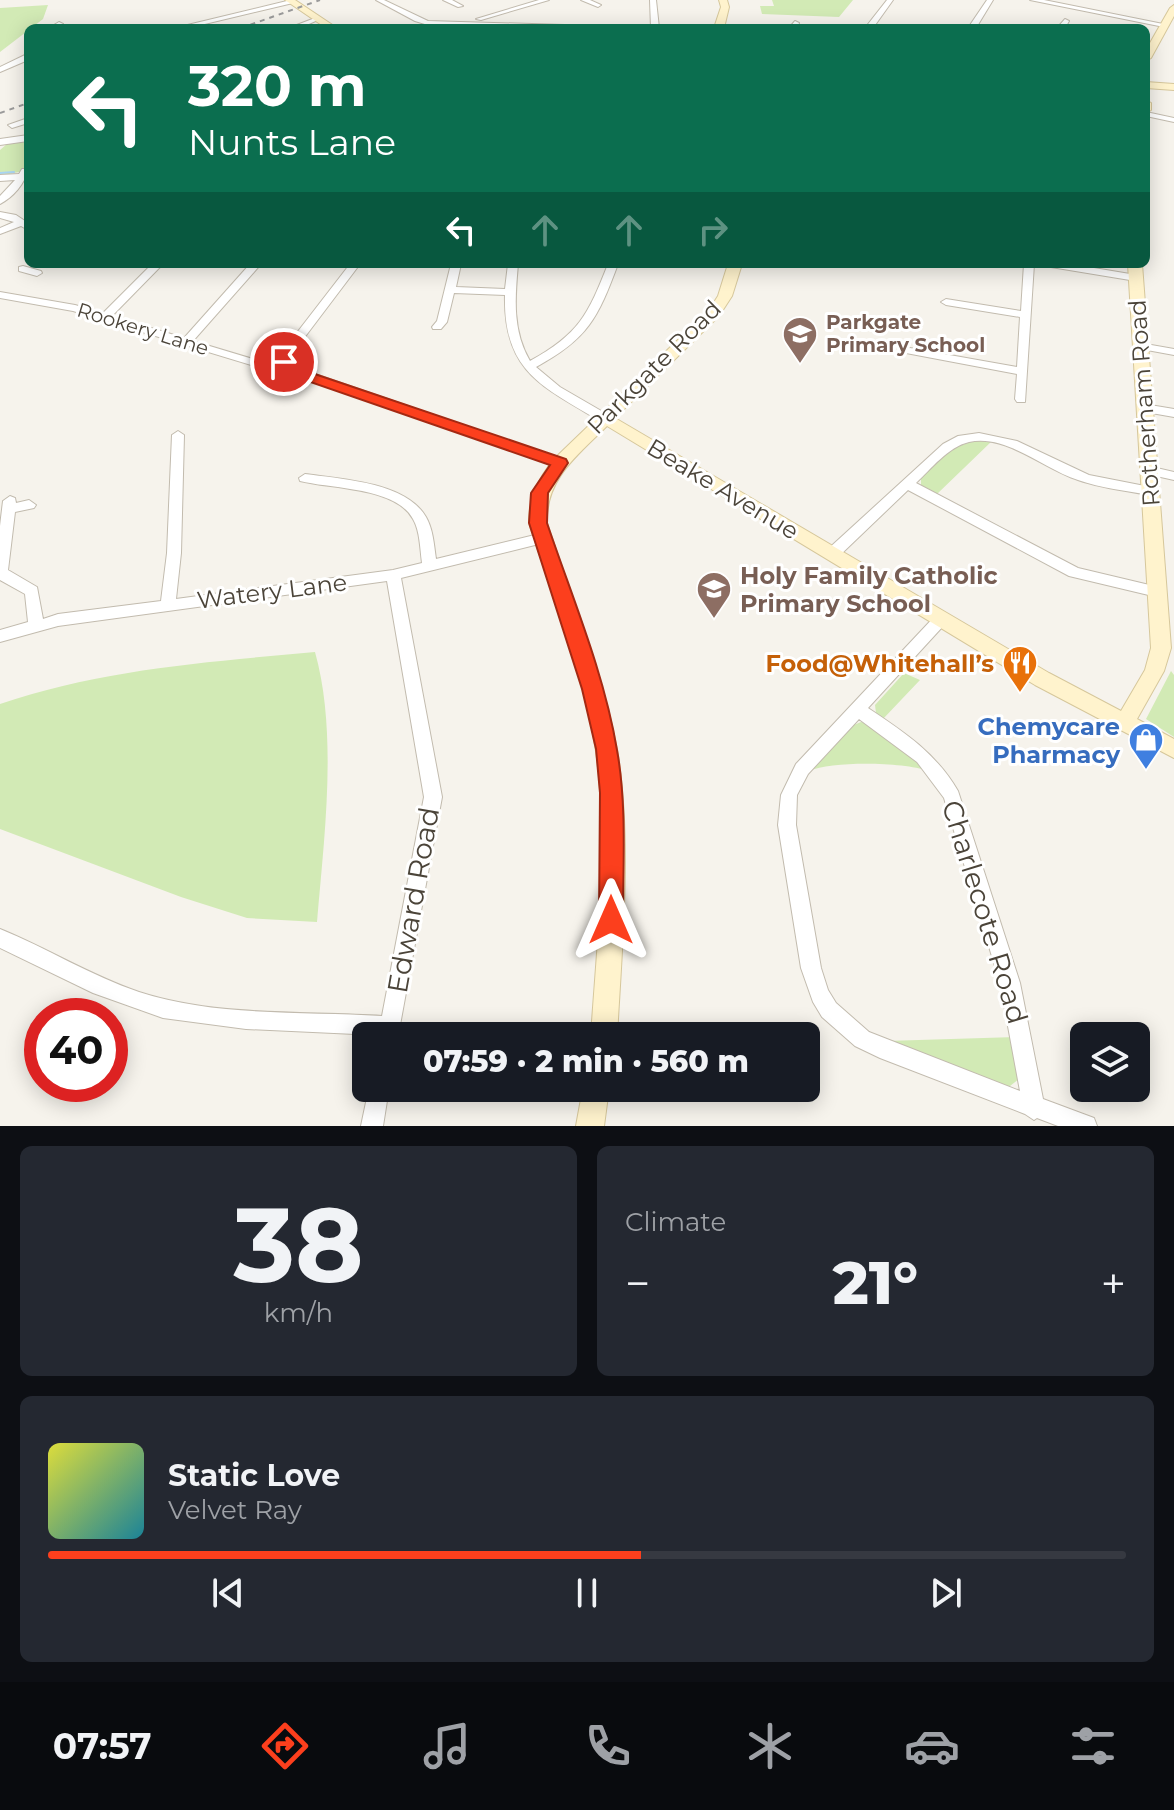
<!DOCTYPE html>
<meta charset="utf-8">
<style>
body{margin:0;font-family:Montserrat,sans-serif;background:#242831;color:#f1f3f6;height:100vh;display:flex;flex-direction:column;font-size:30px;white-space:nowrap}
*{box-sizing:border-box;margin:0}
p{font-size:26px;color:#9ea1a6}
.icon{flex:none;width:44px;height:44px;fill:none;stroke:currentColor;stroke-width:2;stroke-linecap:round;stroke-linejoin:round}
.map{position:relative;height:1126px;overflow:hidden}
.side{display:flex;flex-direction:column;gap:20px;padding:20px;background:#0d0f14;flex:1}
.side>*{flex:none}
.banner{position:absolute;left:24px;top:24px;width:1126px;height:244px;border-radius:12px;box-shadow:0 4px 20px #0003;background:#0b6e4f;color:#fff;overflow:hidden}
.controls{position:absolute;left:1070px;top:1022px;display:grid;gap:16px}
.controls a{display:grid;place-items:center;width:80px;height:80px;border-radius:12px;background:#171b24;box-shadow:0 4px 20px #0003;font-size:40px}
.speed{position:absolute;left:24px;top:998px;display:flex;gap:16px;font-size:40px;font-weight:700;text-align:center}
.speed>*{display:grid;place-content:center;width:104px;height:104px;border-radius:50%;background:#171b24;box-shadow:0 4px 20px #0003;line-height:1}
.speed .limit{border:12px solid #d22;background:#fff;color:#111}
.pin{position:absolute;display:grid;place-items:center;width:68px;height:68px;color:#fff;margin:-34px;border:4px solid #fff;border-radius:50%;box-shadow:0 2px 8px #0007}
.me{position:absolute;width:88px;margin:-44px;rotate:0deg;stroke-linejoin:round;filter:drop-shadow(0 0 6px #0008)}
.turn{display:flex;align-items:center;gap:28px;height:168px;padding:0 32px;font-size:36px}
.turn .icon{width:104px;height:104px;stroke-width:2.5}
.turn b{display:block;font-size:56px;line-height:68px}
.lanes{display:flex;align-items:center;height:76px;padding:0 32px;background:#0003;justify-content:center;gap:40px;direction:ltr}
.lanes .off{opacity:.35}
.big{font-size:60px;font-weight:800;line-height:1.1}
.side .widget{flex:1;display:flex;flex-direction:column;justify-content:center;gap:12px;min-width:0;padding:0 28px;border-radius:12px;background:#242831}
.side .dial{align-items:center;gap:0}
.dial b{font-size:104px;line-height:1}
.song{display:flex;align-items:center;gap:24px}
.cover{width:96px;height:96px;border-radius:12px;background:linear-gradient(135deg,hsl(60 70% 55%),hsl(190 70% 35%))}
.played{height:8px;border-radius:4px;background:linear-gradient(90deg,#fc3f1d 55%,#363941 55%)}
.keys{display:flex;justify-content:space-around;direction:ltr}
.heat{display:flex;justify-content:space-between;align-items:center;font-size:44px;direction:ltr}
.side .tiles{flex:1;display:grid;gap:20px;grid-template-columns:1fr 1fr}
.widget:last-child{grid-column:span 2}
.trip{position:absolute;left:352px;top:1022px;width:468px;height:80px;border-radius:12px;background:#171b24;box-shadow:0 4px 20px #0003;font-weight:800;line-height:80px;text-align:center}
.dock{display:flex;height:128px;justify-content:space-around;align-items:center;background:#090b0e;color:#9ea1a6}
.dock .icon{width:56px;height:56px}
.dock .current{color:#fc3f1d}
.dock b{font-size:36px;color:#f1f3f6}
.map>svg:first-child{display:block}
.green{fill:#d2eab5}
.lines{fill:none;stroke-linecap:round;stroke-linejoin:round}
.stream{stroke:#a9d4f2;stroke-width:2}
.street-casing{stroke:#c2bbae;stroke-width:2}
.secondary-casing{stroke:#d6c79b;stroke-width:2}
.street{fill:#fff;fill-rule:evenodd}
.secondary{fill:#fff3cd;fill-rule:evenodd}
.rail{stroke:#9a9a9a;stroke-width:2;stroke-dasharray:5 5;stroke-linecap:butt}
.route{fill:#fc3f1d;stroke:#a42913;stroke-width:2}
.labels{text-anchor:middle;dominant-baseline:central;stroke-width:6;stroke-linejoin:round;paint-order:stroke}
.far-education-label{font-size:20px;font-weight:bold;fill:#785e54;stroke:#fff;text-anchor:start}
.far-street-label{font-size:20px;fill:#4b4439;stroke:#fff}
.street-label{font-size:24px;fill:#4b4439;stroke:#fff}
.education-label{font-size:24px;font-weight:bold;fill:#785e54;stroke:#fff;text-anchor:start}
.food-label{font-size:24px;font-weight:bold;fill:#c56008;stroke:#fff;text-anchor:end}
.shop-label{font-size:24px;font-weight:bold;fill:#366cbe;stroke:#fff;text-anchor:end}
.near-street-label{font-size:28px;fill:#4b4439;stroke:#fff}
</style>
<div class="map">
<svg width="1174" height="1126" viewBox="0 0 1174 1126">
<rect width="100%" height="100%" fill="#f6f3ec"/>
<path class="green" d="M772,0H853L839,17L762,14L760,6H774Z
M48,5L43,19L0,52V8Z
M23,141L28,152V170L0,176V150L7,144Z
M975,440L992,441L936,495L921,485V477L952,449Z
M315,652C338,734 324,838 317,922L247,918L181,897L0,829V704C102,669 208,662 315,652Z
M1171,671L1174,675V737L1146,719Z
M904,673L920,680L883,719L876,713L875,705Z
M861,722L873,725L928,771C903,762 832,761 809,771L849,727Z
M1016,1037L1019,1079L1010,1086H1002L886,1041Z"/>
<g class="lines">
<path class="stream" d="M0,173L14,172"/>
<defs>
<path id="street" d="M291,0L293,3L188,28H175Z
M376,0H384L428,21L597,26L601,28L428,25L415,21Z
M443,0H452L463,6L458,7Z
M539,0H549L481,20L476,19Z
M581,0H590L601,5L598,7Z
M650,0H656L659,28H651Z
M887,0H893L873,28H865Z
M987,0H993L976,28H968Z
M1030,0H1044L1168,25L1164,27Z
M315,18L320,19L300,28H289Z
M1065,19L1069,21L1065,28H1057Z
M795,21L799,23L797,28H789Z
M59,22L63,24L58,28H49Z
M25,55H28V60L0,72V67Z
M1146,112L1174,118V122L1146,116Z
M28,118V123L12,128L8,125Z
M28,135V141L0,145V139Z
M22,169H28C25,184 13,197 0,204V196L15,180L0,181V175L19,174Z
M0,212L16,215L28,223V230L21,226L0,234V228L14,222L0,218Z
M152,264H163L112,316L184,338L250,264H261L193,341L263,362H278L282,352L350,264H360L292,354L290,362L292,366L564,460L566,463L560,467L556,466L283,368L258,367L73,311L0,298V292L75,305L103,313Z
M451,264H461L456,287L505,289L508,264H518C515,298 512,330 530,361C579,334 588,315 608,264H618C598,318 588,339 536,367L560,387L610,416L612,419L610,422H602C543,387 503,372 505,295L454,293L447,322L441,329H433L432,327L437,321Z
M1024,264H1034L1025,402H1017L1015,399L1017,374L906,353V349L910,348L1017,367L1020,317L946,305L941,302L946,299L1021,311Z
M1046,264H1070L1136,275L1141,278L1136,281L1051,267Z
M23,266L41,271L42,273L37,276L19,271V267Z
M1140,343L1174,349V355L1136,348L1134,346Z
M1144,404L1174,409V417L1140,411L1138,408Z
M178,431L184,435L181,553L176,599L393,570L422,563C420,548 420,531 413,519C396,487 331,489 300,481L299,478L305,474C341,479 406,482 426,517C433,529 434,545 436,559L543,533L550,538L543,543L401,578L442,797L398,1036L246,1029L163,1018L93,993L0,948V929C47,948 91,976 139,992C216,1017 302,1011 382,1016L424,797L387,581L58,626L0,642V630L28,622L25,594L0,580V526L3,501L10,496L15,498L16,503L29,500L36,505L34,508L15,512L8,570L37,587L43,619L58,614L161,601L167,553L172,435Z
M979,433L1017,441L1089,475L1150,487L1157,491L1150,495C1126,491 1101,488 1078,480C1043,469 1007,434 969,442C948,447 931,469 916,483L1078,568L1162,588L1164,592L1162,596L1157,597L1069,576L908,490L837,558H827L825,554L827,550L943,444L958,436Z
M1148,466L1174,472V480L1143,473L1142,470Z
M941,613L946,615L948,619L946,623L868,708C904,732 936,753 958,791L1020,983L1043,1099L1094,1118L1097,1126H1058L1037,1118L1034,1120L1025,1114L880,1058L855,1046L822,1017L813,1002L801,968L778,825L781,795L796,764L936,615ZM859,719L917,762L944,798L1000,983L1020,1091L869,1032L836,1003L828,990L821,968L796,825L797,795L808,774Z
M369,1088H389L383,1126H361Z"/>
<path id="secondary" d="M285,0H295L337,28H326Z
M719,0H727L729,7L724,28H714L721,7Z
M1174,5V16L1151,58L1146,61V50L1170,8Z
M1146,82L1174,84V90L1146,88Z
M1146,100L1151,103V110L1146,113Z
M728,264H742L732,296L719,316L615,418L1049,673L1121,711L1145,670L1151,648L1128,264H1142L1171,648L1164,671L1137,719L1174,739V758L1035,685L607,426C578,455 545,479 547,523C571,597 603,673 617,750C632,838 622,946 617,1036H591C597,945 609,841 596,751C584,673 553,597 529,523C529,497 538,479 554,459L709,310L718,296Z
M583,1088H609L604,1126H576Z"/>
</defs>
<use href="#street" class="street-casing"/>
<use href="#secondary" class="secondary-casing"/>
<use href="#street" class="street"/>
<use href="#secondary" class="secondary"/>
<path class="rail" d="M241,28L320,0
M0,113L28,103"/>
</g>
<path class="route" d="M284,358L300,369L566,459L568,463L548,493L547,523C572,597 604,672 617,750C627,805 623,864 623,920L620,929L611,932L603,929L599,920L600,793L596,749L582,689L529,523L531,493L550,465L290,375L277,362Z"/>
<defs>
<symbol id="school-pin" viewBox="-11 -11 22 30"><path d="M0 17L-7.5 6A9.5 9.5 0 1 1 7.5 6Z" fill="#8d6e63" stroke="#fff"/><path d="M0-5L7-2L0 1L-7-2ZM-4 1L0 2.5L4 1V4Q0 6-4 4Z" fill="#fff"/></symbol>
<symbol id="restaurant-pin" viewBox="-11 -11 22 30"><path d="M0 17L-7.5 6A9.5 9.5 0 1 1 7.5 6Z" fill="#e8710a" stroke="#fff"/><path d="M-5-6h1v4h1v-4h1v4h1v-4h1v5L-1.5 .5V6h-2V.5L-5-1ZM5-6V6H3V1.5H1.5Q1.5-4 5-6Z" fill="#fff"/></symbol>
<symbol id="shop-pin" viewBox="-11 -11 22 30"><path d="M0 17L-7.5 6A9.5 9.5 0 1 1 7.5 6Z" fill="#3f7fe0" stroke="#fff"/><path d="M-5-2.5h2.3a2.7 3.5 0 0 1 5.4 0H5L5.5 6h-11ZM-1.5-2.5h3a1.5 2.3 0 0 0-3 0Z" fill="#fff"/></symbol>
</defs>
<g fill-rule="evenodd">
<use href="#school-pin" x="780" y="314" width="40" height="54"/>
<use href="#school-pin" x="694" y="569" width="40" height="54"/>
<use href="#restaurant-pin" x="1000" y="643" width="40" height="54"/>
<use href="#shop-pin" x="1126" y="720" width="40" height="54"/>
</g>
<g class="labels">
<g class="far-education-label">
<text x="826" y="322">Parkgate<tspan x="826" dy="23">Primary School</tspan></text>
</g>
<g class="far-street-label">
<text transform="translate(143 329) rotate(17)">Rookery Lane</text>
</g>
<g class="street-label">
<text transform="translate(654 367) rotate(-45)">Parkgate Road</text>
<text transform="translate(1144 403) rotate(-94)">Rotherham Road</text>
<text transform="translate(723 489) rotate(31)">Beake Avenue</text>
<text transform="translate(272 591) rotate(-7)">Watery Lane</text>
</g>
<g class="education-label">
<text x="740" y="575">Holy Family Catholic<tspan x="740" dy="28">Primary School</tspan></text>
</g>
<g class="food-label">
<text x="994" y="663">Food@Whitehall’s</text>
</g>
<g class="shop-label">
<text x="1120" y="726">Chemycare<tspan x="1120" dy="28">Pharmacy</tspan></text>
</g>
<g class="near-street-label">
<text transform="translate(413 900) rotate(-80)">Edward Road</text>
<text transform="translate(985 912) rotate(73)">Charlecote Road</text>
</g>
</g>
</svg>
<div class="controls">
<a><svg class="icon" aria-label="layers" viewBox="0 0 24 24"><path d="M12 4l9 5-9 5-9-5zM3 14l9 5 9-5"/></svg></a>
</div>
<div class="speed"><div class="limit">40</div></div>
<div class="pin" style="left:284px;top:362px;background:#d93025"><svg class="icon" aria-label="arrive" viewBox="0 0 24 24"><path d="M6 21V4h12l-3 4 3 4H6"/></svg></div>
<svg class="me" style="left:611px;top:920px" viewBox="-20 -20 40 40"><path d="M0-17L14 15 0 8-14 15z" fill="#fc3f1d" stroke="#fff" stroke-width="4"/></svg>
<div class="trip">07:59 · 2 min · 560 m</div>
<div class="banner">
<div class="turn"><svg class="icon" aria-label="left" viewBox="0 0 24 24"><path d="M17 20v-9H6M10 6l-5 5 5 5"/></svg><div><b>320 m</b>Nunts Lane</div></div>
<div class="lanes"><svg class="icon" aria-label="left" viewBox="0 0 24 24"><path d="M17 20v-9H6M10 6l-5 5 5 5"/></svg><svg class="icon off" aria-label="ahead" viewBox="0 0 24 24"><path d="M12 20V5M6 11l6-6 6 6"/></svg><svg class="icon off" aria-label="ahead" viewBox="0 0 24 24"><path d="M12 20V5M6 11l6-6 6 6"/></svg><svg class="icon off" aria-label="right" viewBox="0 0 24 24"><path d="M7 20v-9h11M14 6l5 5-5 5"/></svg></div>
</div>
</div>
<section class="side">
<div class="tiles">
<div class="widget dial"><b>38</b><p>km/h</p></div>
<div class="widget"><p>Climate</p>
<div class="heat"><a>−</a><b class="big">21°</b><a>+</a></div>
</div>
<div class="widget">
<div class="song"><i class="cover"></i><div><b>Static Love</b><p>Velvet Ray</p></div></div>
<div class="played"></div>
<div class="keys"><svg class="icon" aria-label="previous" viewBox="0 0 24 24"><path d="M18 5L8 12l10 7zM5 5v14"/></svg><svg class="icon" aria-label="pause" viewBox="0 0 24 24"><path d="M8 5v14M16 5v14"/></svg><svg class="icon" aria-label="next" viewBox="0 0 24 24"><path d="M6 5l10 7-10 7zM19 5v14"/></svg></div>
</div>
</div>
</section>
<nav class="dock">
<b>07:57</b>
<svg class="icon current" aria-label="directions" viewBox="0 0 24 24"><path d="M12 3l9 9-9 9-9-9zM9 14v-3h6M13 9l2 2-2 2"/></svg>
<svg class="icon" aria-label="music" viewBox="0 0 24 24"><path d="M9 18V5l10-2v13"/><circle cx="6" cy="18" r="3"/><circle cx="16" cy="16" r="3"/></svg>
<svg class="icon" aria-label="phone" viewBox="0 0 24 24"><path d="M5 4h4l2 5-3 2q2 4 5 5l2-3 5 2v4C11 20 4 13 5 4z"/></svg>
<svg class="icon" aria-label="climate" viewBox="0 0 24 24"><path d="M12 3v18M4 7l16 10M4 17L20 7"/></svg>
<svg class="icon" aria-label="car" viewBox="0 0 24 24"><path d="M5 17H2v-5l4-1 3-4h7l3 4 3 1v5h-3M9 17h6M6 11h13"/><circle cx="7" cy="17" r="2"/><circle cx="17" cy="17" r="2"/></svg>
<svg class="icon" aria-label="filters" viewBox="0 0 24 24"><path d="M4 7h16M4 17h16"/><circle cx="9" cy="7" r="2"/><circle cx="15" cy="17" r="2"/></svg>
</nav>
